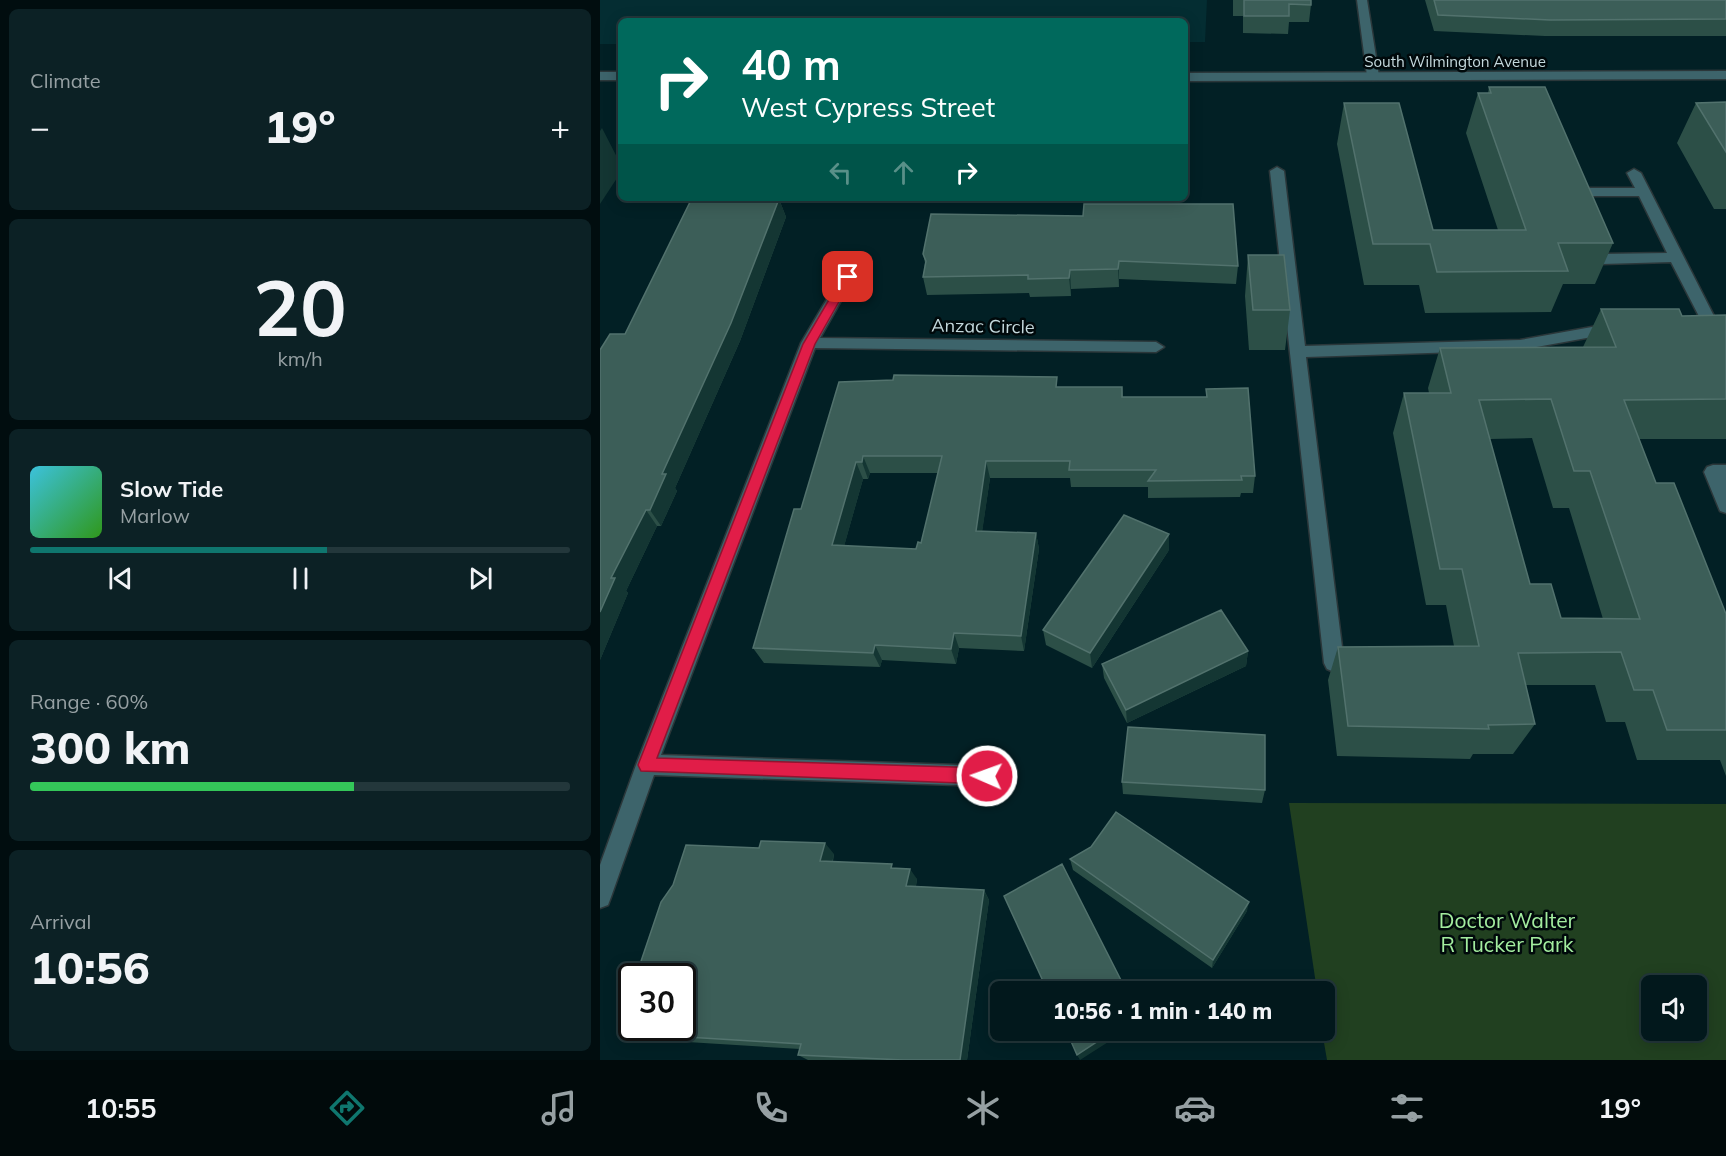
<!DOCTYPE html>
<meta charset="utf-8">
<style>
body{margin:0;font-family:Mulish,sans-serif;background:#0c2125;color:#f1f3f6;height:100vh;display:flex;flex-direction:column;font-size:22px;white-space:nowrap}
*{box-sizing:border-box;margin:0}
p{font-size:20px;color:#96a0a3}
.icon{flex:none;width:33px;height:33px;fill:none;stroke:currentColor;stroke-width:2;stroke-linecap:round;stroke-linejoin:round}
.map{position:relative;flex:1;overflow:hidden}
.panel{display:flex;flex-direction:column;gap:9px;padding:9px;background:#010d0f;width:600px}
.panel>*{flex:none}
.guide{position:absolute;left:18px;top:18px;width:570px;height:183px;border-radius:9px;box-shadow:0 3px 15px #0003,0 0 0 2px #23373b;background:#00695c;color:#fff;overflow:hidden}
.tools{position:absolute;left:1041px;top:975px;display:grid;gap:12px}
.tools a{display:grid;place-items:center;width:66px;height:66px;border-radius:9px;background:#02181c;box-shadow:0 3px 15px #0003,0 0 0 2px #23373b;font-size:30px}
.speed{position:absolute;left:18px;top:963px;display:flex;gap:12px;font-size:30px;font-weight:700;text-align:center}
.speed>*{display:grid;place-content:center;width:78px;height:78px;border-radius:50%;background:#02181c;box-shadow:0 3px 15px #0003,0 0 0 2px #23373b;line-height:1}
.speed .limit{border:3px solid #111;border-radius:9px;background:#fff;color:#111}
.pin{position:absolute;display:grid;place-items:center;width:51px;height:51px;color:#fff;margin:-26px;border-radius:12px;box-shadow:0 3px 9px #0006}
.me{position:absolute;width:66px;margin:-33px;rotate:272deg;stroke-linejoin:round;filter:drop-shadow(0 0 4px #0008)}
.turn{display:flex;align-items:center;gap:21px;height:126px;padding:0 24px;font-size:27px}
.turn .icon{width:78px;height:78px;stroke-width:2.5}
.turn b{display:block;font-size:42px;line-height:51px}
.lanes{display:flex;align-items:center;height:57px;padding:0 24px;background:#0003;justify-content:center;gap:30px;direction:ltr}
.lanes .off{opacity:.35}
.big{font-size:45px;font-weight:800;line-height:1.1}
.panel .tile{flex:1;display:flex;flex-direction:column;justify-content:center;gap:9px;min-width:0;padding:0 21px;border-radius:9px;background:#0c2125}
.panel .dial{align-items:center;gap:0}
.dial b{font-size:78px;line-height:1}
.song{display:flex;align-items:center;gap:18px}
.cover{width:72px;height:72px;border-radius:9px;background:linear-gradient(135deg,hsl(190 70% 55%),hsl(110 70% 35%))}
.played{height:6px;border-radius:3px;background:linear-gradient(90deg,#0f766e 55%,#23373b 55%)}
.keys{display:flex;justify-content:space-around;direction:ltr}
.heat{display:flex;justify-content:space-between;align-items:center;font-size:33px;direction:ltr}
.charge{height:9px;border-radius:4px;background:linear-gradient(90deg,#34c759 60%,#23373b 0)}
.trip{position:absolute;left:390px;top:981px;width:345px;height:60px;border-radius:9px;background:#02181c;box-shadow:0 3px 15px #0003,0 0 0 2px #23373b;font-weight:800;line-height:60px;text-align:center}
.menu{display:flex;height:96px;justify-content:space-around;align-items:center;background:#010a0b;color:#96a0a3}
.menu .icon{width:42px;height:42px}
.menu .selected{color:#0f766e}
.menu b{font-size:27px;color:#f1f3f6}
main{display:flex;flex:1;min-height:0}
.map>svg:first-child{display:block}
.built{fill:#042d32}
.green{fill:#214020;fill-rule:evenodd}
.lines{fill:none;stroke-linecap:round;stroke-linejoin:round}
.lane-casing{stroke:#2b373a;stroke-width:3}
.street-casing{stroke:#2b373a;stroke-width:3}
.secondary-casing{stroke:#2b373a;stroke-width:3}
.lane{fill:#3d646b;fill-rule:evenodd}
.street{fill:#3d646b;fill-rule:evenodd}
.secondary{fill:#3d646b;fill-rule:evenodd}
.wall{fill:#2c4f47;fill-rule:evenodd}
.shaded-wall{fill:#143633}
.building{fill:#3c5e58;stroke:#52726d;stroke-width:1.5;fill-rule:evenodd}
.route{fill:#e11d48;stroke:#92132f;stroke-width:1.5}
.labels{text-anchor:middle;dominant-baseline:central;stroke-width:5;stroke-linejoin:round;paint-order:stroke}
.far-street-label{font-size:15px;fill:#c5dade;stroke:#00090b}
.street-label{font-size:18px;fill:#c5dade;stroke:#00090b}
.near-park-label{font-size:21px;fill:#a3ed9f;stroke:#00090b}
</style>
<main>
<section class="panel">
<div class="tile"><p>Climate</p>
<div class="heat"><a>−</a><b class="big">19°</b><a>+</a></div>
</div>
<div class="tile dial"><b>20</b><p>km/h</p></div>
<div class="tile">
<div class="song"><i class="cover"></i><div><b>Slow Tide</b><p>Marlow</p></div></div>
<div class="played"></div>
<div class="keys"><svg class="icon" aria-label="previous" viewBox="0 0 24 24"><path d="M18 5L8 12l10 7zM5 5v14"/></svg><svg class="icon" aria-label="pause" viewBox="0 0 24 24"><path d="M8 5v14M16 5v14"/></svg><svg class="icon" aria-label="next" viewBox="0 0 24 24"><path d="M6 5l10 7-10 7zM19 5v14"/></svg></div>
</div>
<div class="tile"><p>Range · 60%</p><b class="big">300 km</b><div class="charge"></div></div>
<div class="tile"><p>Arrival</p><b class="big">10:56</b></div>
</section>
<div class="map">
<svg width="1126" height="1060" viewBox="0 0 1126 1060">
<rect width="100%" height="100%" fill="#022025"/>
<path class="built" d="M0,0H607L605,42H585V21H21V44H0Z"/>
<path class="green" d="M689,803L1126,804V1060H727L722,1031L724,1030V992L717,991ZM1052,986H1096V1030H1052Z"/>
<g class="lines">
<defs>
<path id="lane" d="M1034,169L1041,173L1117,322L1114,326H1104L1071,262L1002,264L995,259L1002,254L1067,253L1039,196H979L972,192L979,188H1035L1027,173Z
M1113,465H1126V513L1120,511L1104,472L1107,467Z"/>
<path id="street" d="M757,0H767L779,76L773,80L767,76Z
M677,167L684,171L705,346L920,340L1014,323L1022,328L1014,333L920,350L706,357L744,663L741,669L734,672L727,669L724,663L670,171Z
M257,255L264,260L220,338L556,342L564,347L556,352L215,348L61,755L387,766L395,769L398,776L395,783L387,786L54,775L11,897L8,905L0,908V865L36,765L201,343L250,260Z"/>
<path id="secondary" d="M1126,71V79L585,81V73Z
M0,72H21V80H0Z"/>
</defs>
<use href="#lane" class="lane-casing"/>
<use href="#street" class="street-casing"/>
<use href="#secondary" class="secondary-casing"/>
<use href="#lane" class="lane"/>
<use href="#street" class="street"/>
<use href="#secondary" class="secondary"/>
</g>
<path class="wall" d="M633,0H711V5L709,22H689L688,34L643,33V16H633Z
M825,0H1126V36H945L834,31Z
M889,87L1013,243L995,284H963L951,312L825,313L819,285H764L737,144L744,103L833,230H898L866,133L878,93H888Z
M1126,102V209H1114L1077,143L1096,103Z
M179,199L186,217L140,341L75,488L77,491L61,526H57L26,591L28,593L0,660L25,334Z
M331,214L638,266L636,284L519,279V287L471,289V296L430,297L429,293L327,295L323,277L325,263L323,254Z
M648,255L690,310L685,350H649L645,296Z
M1001,309L1082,316L1126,315V439H1039L1056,483L1126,614V776L1120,760H1037L1025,722H1006L995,685H926L935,724L913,754H873L870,759L737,756L728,680L738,647L854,646L846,605H826L793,433L804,393H829L828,388L840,348L983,347ZM932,438L953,508H969L1003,619L961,618L930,584L890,439Z
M239,382L458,387H522L523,397H606V389L655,476L653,493H641L640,497L548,498V487H471L470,478H390L382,531L436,533L439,549L424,651L359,648L356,664L282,660L280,667L164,663L153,648L201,509ZM270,473H338L321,543L316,549L244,546L263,479H268Z
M569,550L492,668L446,645L443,630Z
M648,651L646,666L527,723L504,678L502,664Z
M522,782L665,790L662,803L523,794Z
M234,854L233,861L294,868L317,879L316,886L384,890L389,900L367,1060H208L198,1055L200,1049L55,1040L38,1034L82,1028L73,885Z
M470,859L647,911L612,968L473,870Z
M32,991V1024L22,1020Z"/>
<path class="shaded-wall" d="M2,128L21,165V172L0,204V131Z
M179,199L186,217L140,341L75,488L77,491L61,526L50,510L62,474Z
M519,261V287L518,269Z
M470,270L471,289V296L469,278Z
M263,456L270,473L268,479L262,462Z
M386,461L390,478L380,547L376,531Z
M256,462L263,479L240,561L232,545Z
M46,510L57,526L26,591L28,593L0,660V612L11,578Z
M436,533L439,549L424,651L421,636Z
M569,534V550L492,668L490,653Z
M354,633L359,648L356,664L351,649Z
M275,645L282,660L280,667L273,653Z
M648,651L646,666L527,723L526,710Z
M225,843L234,854L230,871L220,861Z
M310,869L317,879L314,896L306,886Z
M384,890L389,900L367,1060H360Z
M649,902L647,911L612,968L613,960Z
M515,1030H527L480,1060L477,1055Z"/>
<path class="building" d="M644,0H711V5L689,4V16H644Z
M834,0H1126V19L950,20L838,15Z
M889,87H945L1013,243H958L968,271L837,272L830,244H773L744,103H799L833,230H926L878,93H891Z
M1126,102V152L1096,103Z
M92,198L179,199L131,323L62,474H66L50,510H46L11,578H15L0,612V350L10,334H25Z
M484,204H633L638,266L519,261L518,269L470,270L469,278L428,279V275L323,277L326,261L323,254L331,214L483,216Z
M648,255H684L690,310H653Z
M1001,309H1079L1082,316L1126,315V399L1024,400L1056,483H1074L1126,614V730H1067L1053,690H1034L1021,652L918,653L935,724L888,725L889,729L748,726L738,647L879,646L862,569H840L804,393H851L840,348L1016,347ZM951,399L974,471H990L1040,619L961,618L951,584H930L879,400Z
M294,375L457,377L456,387H522V397H607L606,389L648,388L655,476H641L642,480L548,481L556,470H469L470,461H386L376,531L436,533L421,636L354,633L351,649L275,645L273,653L153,648L194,509H201L239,382L293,380ZM263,456H342L321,543L318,542L316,549L232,545L256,462H262Z
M524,515L569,534L490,653L443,630Z
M621,610L648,651L526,710L502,664Z
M528,727L665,735V790L522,782Z
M516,812L649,902L613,960L470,859L491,847Z
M161,841L225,843L220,861L292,864L291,868L310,869L306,886L384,890L360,1060H303L198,1055L201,1044L38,1034L40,1028H82V976H36L61,902L73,885L86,845L159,848Z
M462,864L527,992H448L404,896Z
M32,991V1021L22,1020Z
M466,1030H515L477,1055Z"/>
<path class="route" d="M248,273L253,277L215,344L57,758L387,768L393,771L395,776L393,782L387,784L41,771L38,765L203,344L244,274Z"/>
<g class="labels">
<g class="far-street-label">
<text x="855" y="61">South Wilmington Avenue</text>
</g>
<g class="street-label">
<text transform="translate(383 326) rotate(1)">Anzac Circle</text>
</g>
<g class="near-park-label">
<text x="907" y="920">Doctor Walter<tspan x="907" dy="24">R Tucker Park</tspan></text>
</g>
</g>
</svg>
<div class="tools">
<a><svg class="icon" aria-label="sound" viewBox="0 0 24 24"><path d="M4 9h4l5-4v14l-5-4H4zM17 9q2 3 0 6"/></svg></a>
</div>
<div class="speed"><div class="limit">30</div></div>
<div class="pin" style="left:248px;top:277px;background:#d93025"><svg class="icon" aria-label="arrive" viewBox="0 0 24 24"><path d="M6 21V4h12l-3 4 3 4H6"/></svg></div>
<svg class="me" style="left:387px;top:776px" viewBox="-20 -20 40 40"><circle r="17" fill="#e11d48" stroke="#fff" stroke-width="3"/><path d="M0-11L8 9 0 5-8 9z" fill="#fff"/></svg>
<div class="trip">10:56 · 1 min · 140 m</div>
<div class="guide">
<div class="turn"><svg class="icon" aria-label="right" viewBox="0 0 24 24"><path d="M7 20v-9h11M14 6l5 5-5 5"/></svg><div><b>40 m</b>West Cypress Street</div></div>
<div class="lanes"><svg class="icon off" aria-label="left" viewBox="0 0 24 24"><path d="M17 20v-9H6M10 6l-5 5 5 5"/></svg><svg class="icon off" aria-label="ahead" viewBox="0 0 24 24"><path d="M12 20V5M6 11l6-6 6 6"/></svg><svg class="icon" aria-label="right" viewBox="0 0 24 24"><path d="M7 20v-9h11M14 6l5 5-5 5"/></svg></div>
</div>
</div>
</main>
<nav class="menu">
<b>10:55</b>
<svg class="icon selected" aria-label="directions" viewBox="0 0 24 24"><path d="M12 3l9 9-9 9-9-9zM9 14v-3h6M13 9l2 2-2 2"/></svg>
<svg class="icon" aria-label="music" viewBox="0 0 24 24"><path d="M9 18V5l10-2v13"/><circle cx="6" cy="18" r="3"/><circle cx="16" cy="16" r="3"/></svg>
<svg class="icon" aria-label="phone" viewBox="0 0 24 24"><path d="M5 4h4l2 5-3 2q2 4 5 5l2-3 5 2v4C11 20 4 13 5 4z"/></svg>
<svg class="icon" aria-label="climate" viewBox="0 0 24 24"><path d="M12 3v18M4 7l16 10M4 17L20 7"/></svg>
<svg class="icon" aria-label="car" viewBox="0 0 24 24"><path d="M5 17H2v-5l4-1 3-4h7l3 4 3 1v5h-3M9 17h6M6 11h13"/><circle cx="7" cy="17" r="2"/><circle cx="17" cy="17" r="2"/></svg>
<svg class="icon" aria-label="filters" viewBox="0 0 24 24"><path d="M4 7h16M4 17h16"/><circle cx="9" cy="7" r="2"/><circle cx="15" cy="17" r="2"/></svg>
<b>19°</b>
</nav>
